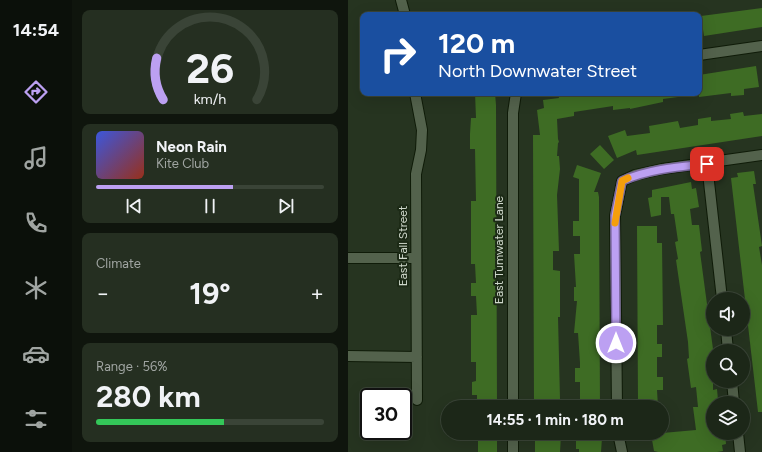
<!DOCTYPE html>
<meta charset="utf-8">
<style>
body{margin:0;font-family:Figtree,sans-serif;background:#252f21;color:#f1f3f6;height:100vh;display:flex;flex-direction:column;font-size:15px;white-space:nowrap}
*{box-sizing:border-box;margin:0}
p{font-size:13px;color:#a0a5a2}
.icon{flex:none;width:22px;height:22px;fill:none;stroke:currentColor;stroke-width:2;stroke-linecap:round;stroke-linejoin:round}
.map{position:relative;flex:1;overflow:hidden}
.panel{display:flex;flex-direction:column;gap:10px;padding:10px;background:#0f150d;width:276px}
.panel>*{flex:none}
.banner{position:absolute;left:12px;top:12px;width:342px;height:84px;border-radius:8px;box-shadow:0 4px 16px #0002,0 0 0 1px #3a4437;background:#1a4fa0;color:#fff;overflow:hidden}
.tools{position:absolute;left:358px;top:292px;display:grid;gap:8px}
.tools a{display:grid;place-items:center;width:44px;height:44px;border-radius:50%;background:#1c2718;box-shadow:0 4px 16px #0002,0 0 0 1px #3a4437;font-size:20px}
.speed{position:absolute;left:12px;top:388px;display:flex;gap:8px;font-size:20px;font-weight:700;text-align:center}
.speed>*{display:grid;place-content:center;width:52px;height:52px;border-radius:50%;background:#1c2718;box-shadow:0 4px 16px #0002,0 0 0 1px #3a4437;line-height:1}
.speed .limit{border:2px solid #111;border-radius:6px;background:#fff;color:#111}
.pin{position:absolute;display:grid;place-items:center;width:34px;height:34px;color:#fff;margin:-17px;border-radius:8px;box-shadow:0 2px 6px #0006}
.me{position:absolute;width:44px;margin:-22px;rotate:0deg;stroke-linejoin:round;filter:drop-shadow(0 0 3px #0008)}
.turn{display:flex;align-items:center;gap:14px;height:84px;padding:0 12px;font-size:18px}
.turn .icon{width:52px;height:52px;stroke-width:2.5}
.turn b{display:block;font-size:28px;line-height:34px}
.big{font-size:30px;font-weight:700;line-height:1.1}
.panel .widget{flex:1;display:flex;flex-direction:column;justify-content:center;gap:6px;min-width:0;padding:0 14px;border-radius:8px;background:#252f21}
.panel .dial{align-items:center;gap:0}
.dial svg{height:104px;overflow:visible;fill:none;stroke:#3a4437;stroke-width:7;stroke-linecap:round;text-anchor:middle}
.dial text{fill:#f1f3f6;stroke:none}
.song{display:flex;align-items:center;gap:12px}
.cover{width:48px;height:48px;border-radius:6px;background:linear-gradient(135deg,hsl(230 70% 55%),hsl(10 70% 35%))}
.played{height:4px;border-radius:2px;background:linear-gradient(90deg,#bca0f2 60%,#3a4437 60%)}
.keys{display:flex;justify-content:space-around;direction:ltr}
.heat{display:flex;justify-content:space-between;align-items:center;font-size:22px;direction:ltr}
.charge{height:6px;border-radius:3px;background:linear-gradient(90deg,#34c759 56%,#3a4437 0)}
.trip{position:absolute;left:93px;top:400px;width:228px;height:40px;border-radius:20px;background:#1c2718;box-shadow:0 4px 16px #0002,0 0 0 1px #3a4437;font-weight:700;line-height:40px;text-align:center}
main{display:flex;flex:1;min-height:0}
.tabs{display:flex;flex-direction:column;width:72px;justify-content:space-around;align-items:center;background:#0b100a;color:#a0a5a2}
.tabs .icon{width:28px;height:28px}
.tabs .active{color:#bca0f2}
.tabs b{font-size:18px;color:#f1f3f6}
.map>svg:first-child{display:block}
.building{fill:#3e6c24}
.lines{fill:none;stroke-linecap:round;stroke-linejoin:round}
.minor-casing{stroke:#0f1b08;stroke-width:12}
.minor{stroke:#53624c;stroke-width:10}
.route-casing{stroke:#7a689d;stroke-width:10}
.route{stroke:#bca0f2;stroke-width:7}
.slow{stroke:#f59e0b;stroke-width:7}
.labels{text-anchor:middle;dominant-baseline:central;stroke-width:4;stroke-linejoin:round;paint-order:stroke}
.street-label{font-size:12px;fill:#cfd8cb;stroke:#1c2a16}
</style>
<main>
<nav class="tabs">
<b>14:54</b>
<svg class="icon active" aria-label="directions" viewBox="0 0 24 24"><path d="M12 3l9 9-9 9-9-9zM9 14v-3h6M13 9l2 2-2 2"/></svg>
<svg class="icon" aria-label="music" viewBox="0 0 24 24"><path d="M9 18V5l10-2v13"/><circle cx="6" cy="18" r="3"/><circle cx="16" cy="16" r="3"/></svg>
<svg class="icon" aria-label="phone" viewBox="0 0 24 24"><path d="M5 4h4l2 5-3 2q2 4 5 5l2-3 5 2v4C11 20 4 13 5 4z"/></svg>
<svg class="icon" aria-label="climate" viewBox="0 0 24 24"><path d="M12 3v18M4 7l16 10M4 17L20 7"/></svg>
<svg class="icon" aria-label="car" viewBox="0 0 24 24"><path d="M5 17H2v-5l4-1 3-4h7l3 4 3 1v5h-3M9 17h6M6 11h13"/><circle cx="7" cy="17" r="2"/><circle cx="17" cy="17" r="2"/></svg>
<svg class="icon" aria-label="filters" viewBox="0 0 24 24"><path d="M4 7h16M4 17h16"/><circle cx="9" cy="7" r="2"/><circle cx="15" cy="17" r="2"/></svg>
</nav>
<section class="panel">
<div class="widget dial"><svg viewBox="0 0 100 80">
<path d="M14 69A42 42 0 1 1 86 69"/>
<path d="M14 69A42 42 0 0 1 9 37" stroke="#bca0f2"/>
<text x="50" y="56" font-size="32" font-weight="700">26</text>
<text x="50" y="72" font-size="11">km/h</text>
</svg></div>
<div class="widget">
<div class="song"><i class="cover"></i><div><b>Neon Rain</b><p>Kite Club</p></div></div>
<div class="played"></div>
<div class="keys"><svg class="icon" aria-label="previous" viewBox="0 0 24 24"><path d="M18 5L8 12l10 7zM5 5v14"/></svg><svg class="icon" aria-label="pause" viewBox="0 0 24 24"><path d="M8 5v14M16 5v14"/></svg><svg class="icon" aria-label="next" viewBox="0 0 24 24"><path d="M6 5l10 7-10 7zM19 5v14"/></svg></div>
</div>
<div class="widget"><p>Climate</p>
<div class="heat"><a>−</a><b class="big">19°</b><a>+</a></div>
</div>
<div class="widget"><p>Range · 56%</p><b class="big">280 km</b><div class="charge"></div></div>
</section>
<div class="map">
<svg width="414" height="452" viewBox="0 0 414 452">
<rect width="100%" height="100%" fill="#263420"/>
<path class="building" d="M414,8V27L356,36L353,16Z
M408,66L411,87L396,89V95L383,96V93L351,97V75Z
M127,93H147L148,105L149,407H129V395H124V382L128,381V362H123V315H129L128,296H123V283H128L127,264H123V201H128L127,149H122V134L123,118H128Z
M215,93H329L330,97L315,99V102L282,109V108L265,110V106L226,112V116L209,119L210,139L211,142L210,143L209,156H211L212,169L209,195L211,251H205V270L212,271V317H210L212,399L211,407H186L185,135H192L189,110L196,108L195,100L211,98L210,94Z
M395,112L396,116L414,114V136L289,155L288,150L269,158L260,136L277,130L279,136L302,133L301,126L330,121L332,128L350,125V119L363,117V121L383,119L382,114Z
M252,145L266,160L256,169L242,154Z
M229,165L253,173L246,192H250L251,197L252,407H232V382H227V368H232V363L230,333H226L229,301H226V287H228L226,254H232V236H225V221H231V179L225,177Z
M406,171L408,184H405L414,246L411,247L414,265V412H410L383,178L390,177L389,173Z
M343,182L344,189L348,188L351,207L342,209L344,225H351L354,251L352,252L365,349V390L369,389L370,400L365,401V433H377L378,444L374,445L375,451L369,452H310L306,451L303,434L348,430L345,407H350L348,387L343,388L339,359L341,358L340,342L328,260L330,259L327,242L330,241L326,214H323L321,197H313V215L303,217L300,198L304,197V190Z
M289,226H309V243H314L315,325H309V344H314V357H309V377H315V390H309L310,407H296V404H290Z
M130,433L149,434V452H130Z
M187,435H213L212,452H187Z
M228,435H247V438H254L253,452H231V449H228Z"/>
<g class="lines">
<defs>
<path id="minor" d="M53,0L57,15
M351,55L414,46
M67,93L74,130L73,150L68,174L69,400
M359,164L374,299
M0,258H68
M378,329L380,351
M0,356L69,357
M384,381L386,403
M165,407V113L168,93
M269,407L267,216L274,181L287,175L314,169L414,155
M165,433V452
M270,433L274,452
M390,433L392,452"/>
</defs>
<use href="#minor" class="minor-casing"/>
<use href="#minor" class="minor"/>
</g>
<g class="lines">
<defs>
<path id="route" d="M268,343L267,216L274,181C301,169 330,167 359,164"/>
</defs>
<use href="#route" class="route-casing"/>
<use href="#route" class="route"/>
<path class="slow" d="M267,223L274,181L280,178"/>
</g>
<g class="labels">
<g class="street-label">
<text transform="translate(55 246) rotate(-90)">East Fall Street</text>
<text transform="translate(151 250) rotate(-90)">East Tumwater Lane</text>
</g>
</g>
</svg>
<div class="tools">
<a><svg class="icon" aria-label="sound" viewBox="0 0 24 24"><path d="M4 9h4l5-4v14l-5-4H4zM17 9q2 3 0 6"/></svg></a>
<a><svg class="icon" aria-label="search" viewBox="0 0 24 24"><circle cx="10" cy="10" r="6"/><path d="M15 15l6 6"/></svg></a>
<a><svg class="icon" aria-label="layers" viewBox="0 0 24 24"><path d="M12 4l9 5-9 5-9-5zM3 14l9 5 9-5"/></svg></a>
</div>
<div class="speed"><div class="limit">30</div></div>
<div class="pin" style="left:359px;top:164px;background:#d93025"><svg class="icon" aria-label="arrive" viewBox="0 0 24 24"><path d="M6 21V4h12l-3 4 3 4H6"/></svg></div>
<svg class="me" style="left:268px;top:343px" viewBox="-20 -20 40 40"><circle r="17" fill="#bca0f2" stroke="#fff" stroke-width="3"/><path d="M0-11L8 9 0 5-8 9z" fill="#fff"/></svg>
<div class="trip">14:55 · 1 min · 180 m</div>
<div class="banner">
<div class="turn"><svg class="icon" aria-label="right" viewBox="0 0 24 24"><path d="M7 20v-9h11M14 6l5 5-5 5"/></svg><div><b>120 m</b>North Downwater Street</div></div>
</div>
</div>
</main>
